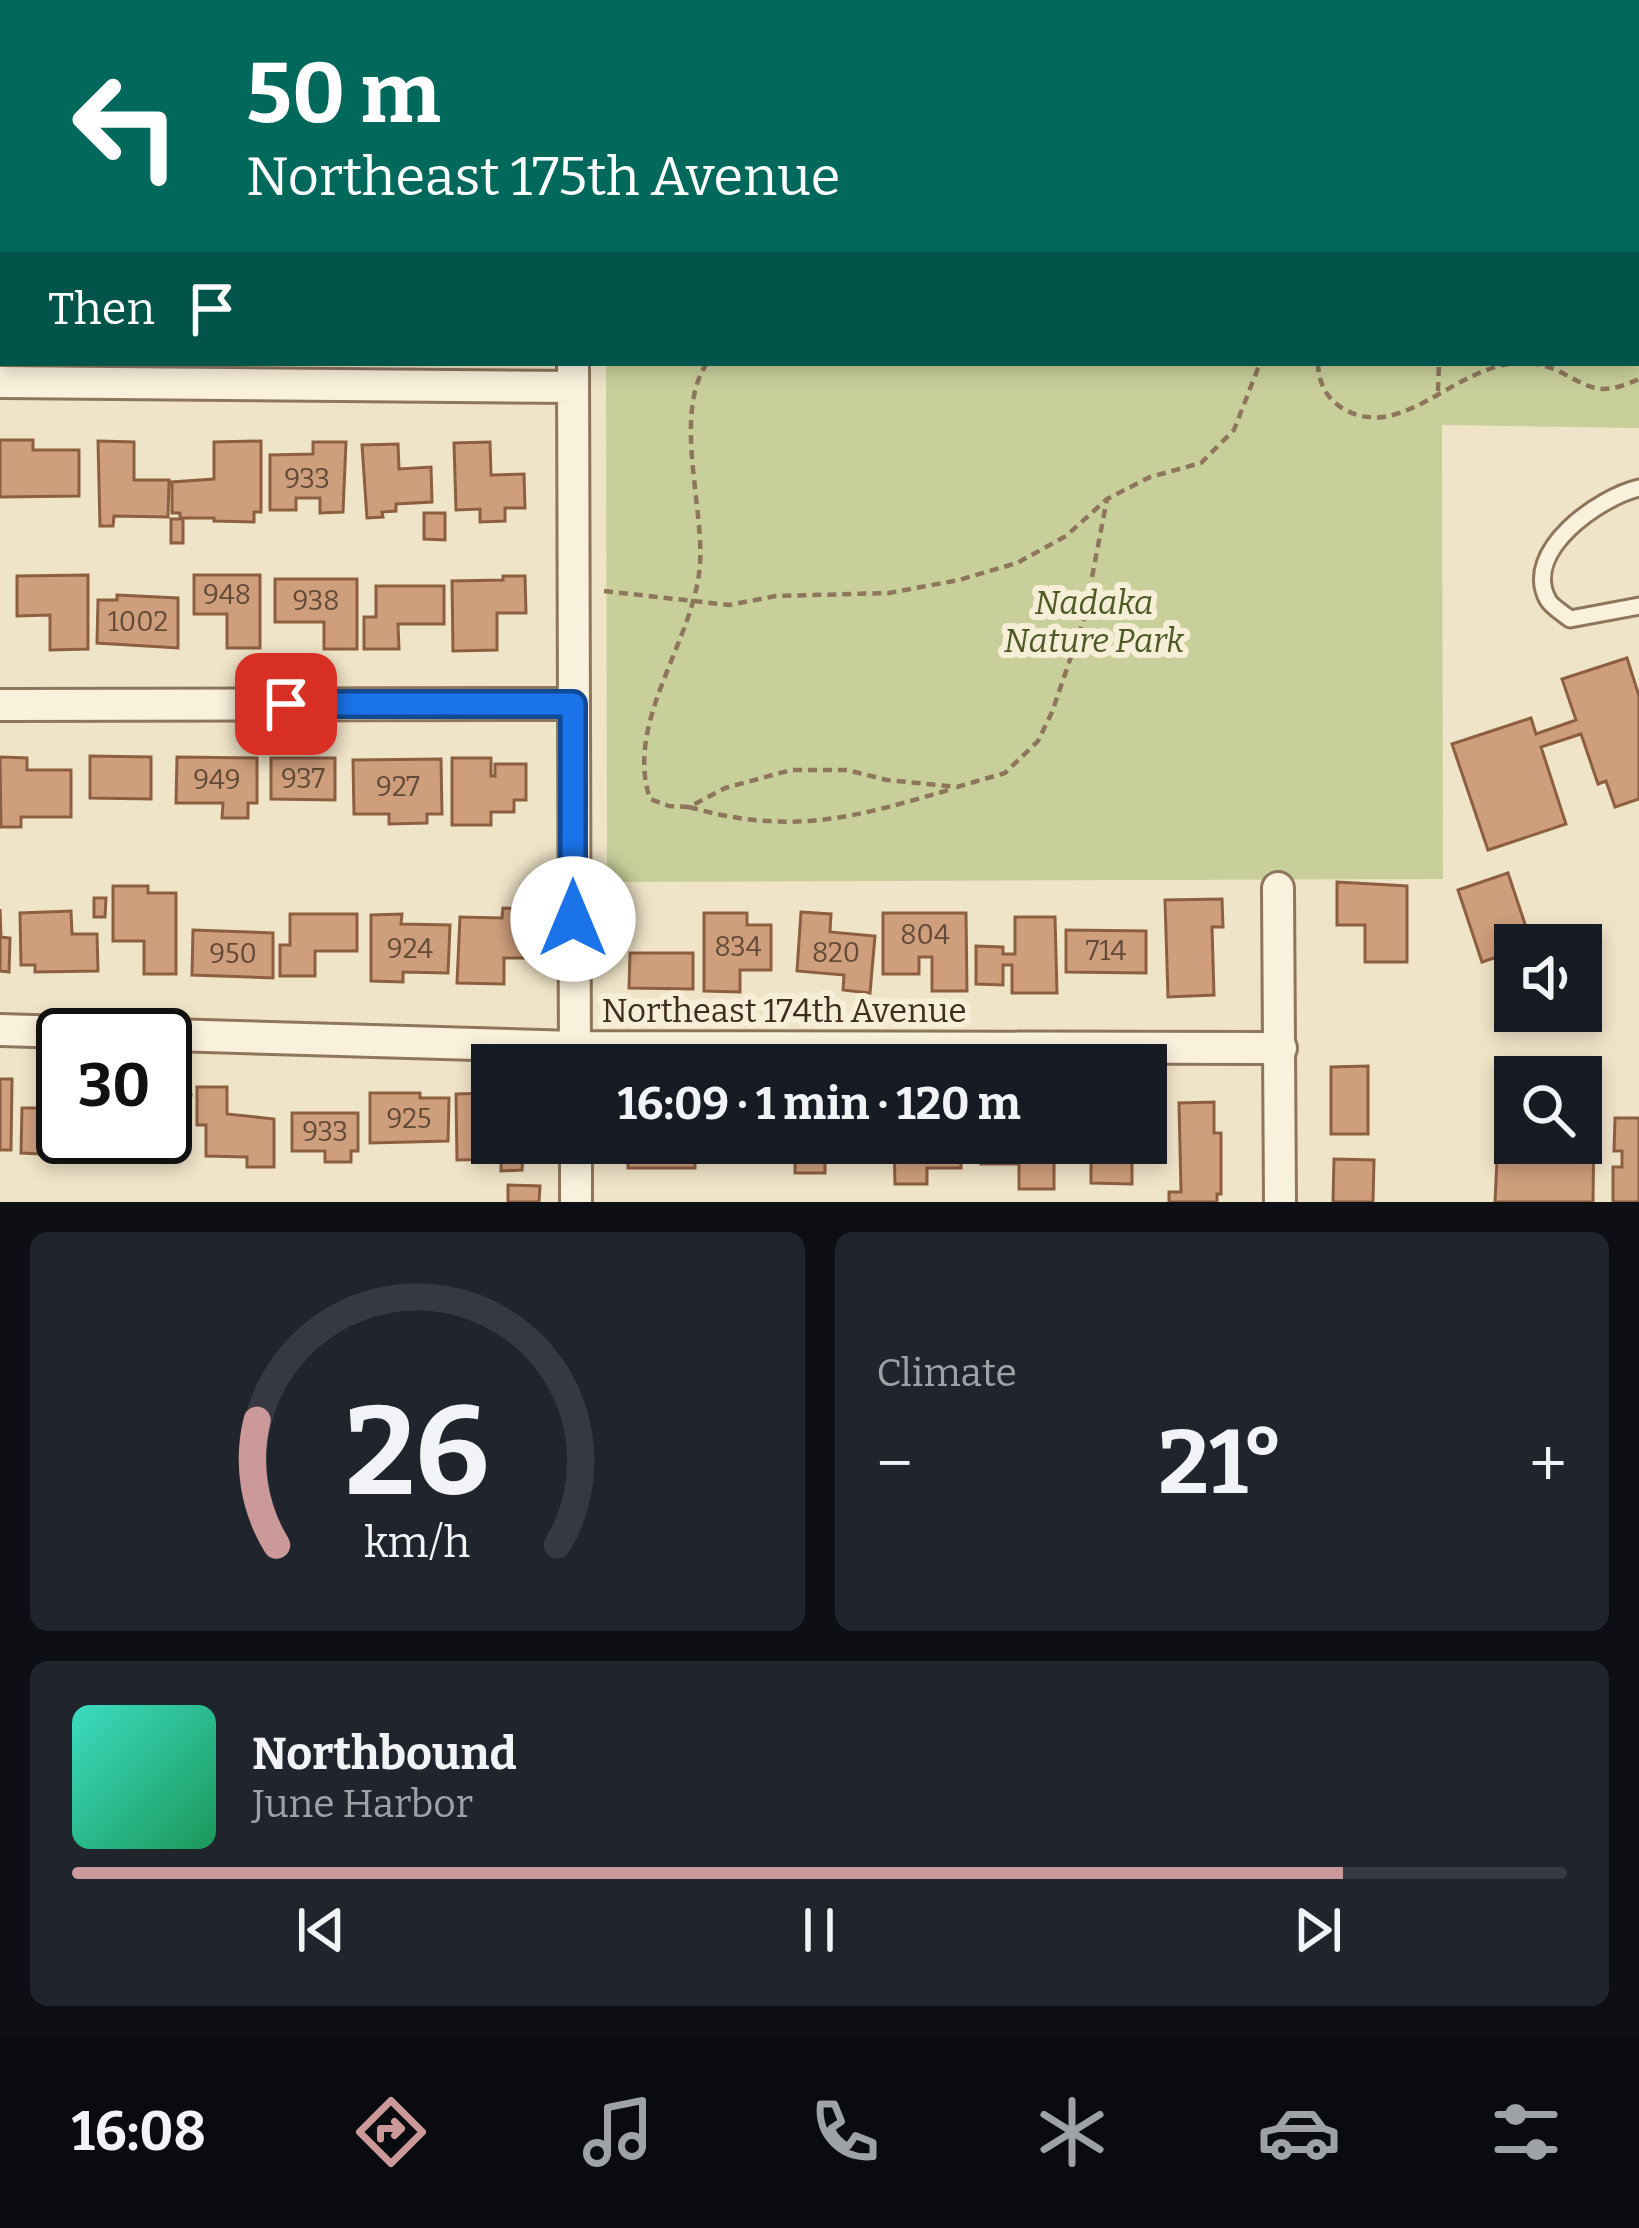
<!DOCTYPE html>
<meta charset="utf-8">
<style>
body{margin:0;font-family:Bitter,serif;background:#20242c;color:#f1f3f6;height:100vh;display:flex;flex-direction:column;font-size:45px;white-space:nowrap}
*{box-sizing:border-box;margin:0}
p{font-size:39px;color:#9ea1a6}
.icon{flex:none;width:66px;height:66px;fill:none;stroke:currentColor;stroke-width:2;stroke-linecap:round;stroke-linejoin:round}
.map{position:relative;height:1202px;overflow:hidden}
.sheet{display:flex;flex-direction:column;gap:30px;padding:30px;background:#0d0f14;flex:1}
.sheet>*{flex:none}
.banner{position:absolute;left:0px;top:0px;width:1641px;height:366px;box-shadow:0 6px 18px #0003;background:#00695c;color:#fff;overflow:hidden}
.fabs{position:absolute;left:1494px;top:924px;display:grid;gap:24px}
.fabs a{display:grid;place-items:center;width:108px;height:108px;border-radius:0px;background:#171b24;box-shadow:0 6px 18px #0003;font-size:60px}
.speed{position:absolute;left:36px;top:1008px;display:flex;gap:24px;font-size:60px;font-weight:700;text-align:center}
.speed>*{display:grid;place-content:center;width:156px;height:156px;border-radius:50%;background:#171b24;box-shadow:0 6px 18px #0003;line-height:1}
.speed .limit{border:6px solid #111;border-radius:18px;background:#fff;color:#111}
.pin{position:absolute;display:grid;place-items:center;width:102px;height:102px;color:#fff;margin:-51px;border-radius:24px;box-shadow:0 6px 18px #0006}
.me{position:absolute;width:132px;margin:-66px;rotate:0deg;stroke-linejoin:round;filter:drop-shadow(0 0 9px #0008)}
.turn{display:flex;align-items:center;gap:42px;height:252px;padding:0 48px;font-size:54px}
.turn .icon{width:156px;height:156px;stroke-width:2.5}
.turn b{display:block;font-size:84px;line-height:102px}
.then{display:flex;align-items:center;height:114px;padding:0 48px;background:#0003;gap:24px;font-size:45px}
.big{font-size:90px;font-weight:700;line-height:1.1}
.sheet .card{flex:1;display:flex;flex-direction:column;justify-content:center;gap:18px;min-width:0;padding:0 42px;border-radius:18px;background:#20242c}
.sheet .dial{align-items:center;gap:0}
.dial svg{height:312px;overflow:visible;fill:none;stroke:#363941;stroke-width:7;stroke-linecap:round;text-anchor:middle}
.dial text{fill:#f1f3f6;stroke:none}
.song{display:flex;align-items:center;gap:36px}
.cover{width:144px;height:144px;border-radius:18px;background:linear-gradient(135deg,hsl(170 70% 55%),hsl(150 70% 35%))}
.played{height:12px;border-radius:6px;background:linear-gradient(90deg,#cc999b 85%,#363941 85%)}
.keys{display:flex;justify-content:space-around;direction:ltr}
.heat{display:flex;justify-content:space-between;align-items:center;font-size:66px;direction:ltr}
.sheet .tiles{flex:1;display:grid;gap:30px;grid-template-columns:1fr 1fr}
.card:last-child{grid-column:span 2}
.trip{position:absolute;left:471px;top:1044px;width:696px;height:120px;border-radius:0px;background:#171b24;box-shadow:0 6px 18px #0003;font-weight:700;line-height:120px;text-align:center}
.tabs{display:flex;height:192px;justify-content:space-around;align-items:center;background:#090b0e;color:#9ea1a6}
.tabs .icon{width:84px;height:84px}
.tabs .on{color:#cc999b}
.tabs b{font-size:54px;color:#f1f3f6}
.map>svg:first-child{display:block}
.green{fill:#c9cf9b}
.building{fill:#cf9f7d;stroke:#8d5f41;stroke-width:3}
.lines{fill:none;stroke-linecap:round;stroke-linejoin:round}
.lane-casing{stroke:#8d765c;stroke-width:21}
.street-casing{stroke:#8d765c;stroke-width:36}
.path{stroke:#8d765c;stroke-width:4.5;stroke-dasharray:9 6;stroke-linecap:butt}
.lane{stroke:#faf1dc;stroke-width:15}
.street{stroke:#faf1dc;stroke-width:30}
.route-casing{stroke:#114b97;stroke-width:30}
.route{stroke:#1a73e8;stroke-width:21}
.labels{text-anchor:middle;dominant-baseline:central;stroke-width:12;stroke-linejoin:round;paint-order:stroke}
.number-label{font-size:27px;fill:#624a37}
.park-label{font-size:33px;font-style:italic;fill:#4d5a26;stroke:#f7eed8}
.street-label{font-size:33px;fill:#3d2e20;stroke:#f7eed8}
</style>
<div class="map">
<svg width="1639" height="1202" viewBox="0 0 1639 1202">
<rect width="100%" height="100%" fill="#f0e4c8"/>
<path class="green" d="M1639,62V428L1442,425L1443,879L607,882L606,363H1638Z"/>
<path class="building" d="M123,0H210L123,3Z
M220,0H304V3H220Z
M1574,0H1639V39L1638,3Z
M0,440H33V450H79V496L0,497Z
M98,441L134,442V480H169L168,517L114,516L113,526H100Z
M261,441V512H254V522L214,521V518H180V513H172V482L214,479V442Z
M313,442H346L343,512L320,513V498H296V510H270V455L313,454Z
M490,442L491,475L524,474L525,508H505V521L480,522V509L456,510L454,443Z
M398,444L399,469L431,467L432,502L396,504V511L382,512L383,517L367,518L362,445Z
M424,513H445V540L424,539Z
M171,519H183V543H171Z
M88,575V649L50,650V615L17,616V576Z
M194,575H260V648H227V614H194Z
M503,576H525L526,613H497V650L453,651L452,581L503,580Z
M275,579H357V649H324V622H275Z
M376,586H444V624H398L399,649H364V617H376Z
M117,595L178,598V648L97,643L98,600H117Z
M1627,658L1639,696V799L1615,807L1606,781L1598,784L1581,734L1541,747L1566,824L1488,850L1452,744L1531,718L1536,734L1576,720L1562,679Z
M90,756L151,757V799L90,798Z
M0,757L27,758V770H71V817H21V827H1Z
M177,757L257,758V803H248V818H222L223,803H176Z
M271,758H335V800L271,799Z
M452,758H491V776H495V764H526V800H514V812H491V825H452Z
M441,759L442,814H427V823L389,824V814H354L353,760Z
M1508,873L1532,945H1515V951L1482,962L1458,890Z
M1337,882L1407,886V962H1365V925H1337Z
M113,886H148V893H176V974H144V941H113Z
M94,898H106L105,917H94Z
M1222,899L1223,927H1212L1214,995L1168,997L1165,900Z
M503,908L524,909L523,919H533V929H526L525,958H504V984L457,983L460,917L502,918Z
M0,909L1,937L10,938L9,972L0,971Z
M71,911L72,934H97L98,971L35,972V965H21L20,913Z
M801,912L831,914L830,932L875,936L870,993L843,990L844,975L797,971Z
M704,913H747V925H771V970H740V992L704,991Z
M883,913H966L967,991H932V957H919V974H883Z
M290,914H357V951H315V976H280V945H290Z
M402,914L401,924L450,925L448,973L403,972V982L371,981V915Z
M1015,917H1055L1057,993H1012V965H1003V985L976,984V946L1003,947V954H1015Z
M193,930L273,933V978L192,975Z
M1066,930L1146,931V973L1066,972Z
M630,953H693V989L629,988Z
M1368,1066V1134H1331V1067Z
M0,1079H12L11,1150H0Z
M50,1082H63V1137H87L86,1156L21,1153L22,1108H48Z
M197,1087H227V1114L274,1119V1167H247V1157L206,1156V1125H197Z
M165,1092L191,1095L184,1134L165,1133Z
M370,1093H420V1098H449L448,1141L370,1143Z
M492,1093V1143H524L522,1170L501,1171V1159L457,1160L456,1094Z
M1214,1102V1133H1221V1194H1217V1202H1169V1192H1181L1179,1103Z
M292,1113H358V1151H351V1162H325V1151H292Z
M1499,1118H1515V1143H1581V1118H1594L1593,1202H1495Z
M1615,1118H1639V1202H1613V1167H1622V1151H1614Z
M628,1143H695V1168H628Z
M720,1143H783V1156H720Z
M795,1143H876V1161H825V1173H795Z
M894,1143H961V1168H927V1184H895Z
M981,1143H1054V1189H1019V1164H981Z
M1066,1143H1132V1184L1091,1183V1157L1066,1156Z
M1334,1159L1374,1160L1373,1202H1333Z
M508,1185L540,1186L539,1202H508Z"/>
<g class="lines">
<defs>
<path id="lane" d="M891,0V3
M1511,0V3
M1639,488C1600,497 1521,551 1548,600C1552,607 1564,614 1570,619L1639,606"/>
<path id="street" d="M573,0V3
M0,66H3
M573,363L575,1065
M0,382L573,387
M0,705L573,704
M1278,888L1280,1202
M0,1030L575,1047L1281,1048
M576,1143V1202"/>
</defs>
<use href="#lane" class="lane-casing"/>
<use href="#street" class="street-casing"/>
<path class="path" d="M1638,245H1639
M1638,308H1639
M707,363C673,414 704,505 700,565C694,642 624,721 650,799L669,806L689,807L725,788L791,770H847L887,780L957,787L1005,773L1038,741L1052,712L1084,619L1107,499
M1318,363C1318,382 1327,400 1344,409C1401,442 1453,368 1516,363C1558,360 1576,388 1603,389C1615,389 1628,384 1639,379
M1438,391L1439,363
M604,591L729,605L776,596L889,593L959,580L1017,563L1066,536L1107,499L1150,477L1201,463L1234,430L1260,363
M689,807C791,836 853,818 952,789"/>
<use href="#lane" class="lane"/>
<use href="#street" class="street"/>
</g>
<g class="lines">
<defs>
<path id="route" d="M286,704H573V919"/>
</defs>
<use href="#route" class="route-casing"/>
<use href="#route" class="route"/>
</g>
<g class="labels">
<g class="number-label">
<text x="307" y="479">933</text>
<text x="227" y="595">948</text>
<text x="316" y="601">938</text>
<text x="138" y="622">1002</text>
<text x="303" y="779">937</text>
<text x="217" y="780">949</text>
<text x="398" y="787">927</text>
<text x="925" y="935">804</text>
<text x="738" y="947">834</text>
<text x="410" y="949">924</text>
<text x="1106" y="951">714</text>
<text x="836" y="953">820</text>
<text x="233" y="954">950</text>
<text x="409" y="1119">925</text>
<text x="325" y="1132">933</text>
</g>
<g class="park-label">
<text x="1094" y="603">Nadaka<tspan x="1094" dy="38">Nature Park</tspan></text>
</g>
<g class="street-label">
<text x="784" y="1011">Northeast 174th Avenue</text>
</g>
</g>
</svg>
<div class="fabs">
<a><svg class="icon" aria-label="sound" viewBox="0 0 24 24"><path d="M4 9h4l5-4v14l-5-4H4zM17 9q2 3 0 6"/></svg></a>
<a><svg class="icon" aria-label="search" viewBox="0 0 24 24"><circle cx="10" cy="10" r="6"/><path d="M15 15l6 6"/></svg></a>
</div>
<div class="speed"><div class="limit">30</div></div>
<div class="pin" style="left:286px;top:704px;background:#d93025"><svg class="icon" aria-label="arrive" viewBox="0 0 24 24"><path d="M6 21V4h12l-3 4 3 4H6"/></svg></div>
<svg class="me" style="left:573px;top:919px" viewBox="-20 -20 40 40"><circle r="19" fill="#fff"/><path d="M0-13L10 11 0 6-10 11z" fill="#1a73e8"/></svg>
<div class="trip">16:09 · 1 min · 120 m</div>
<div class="banner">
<div class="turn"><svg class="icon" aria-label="left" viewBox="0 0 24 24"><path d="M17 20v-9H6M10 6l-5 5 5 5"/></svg><div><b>50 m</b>Northeast 175th Avenue</div></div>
<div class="then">Then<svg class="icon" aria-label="arrive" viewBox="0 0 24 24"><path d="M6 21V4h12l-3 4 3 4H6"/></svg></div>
</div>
</div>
<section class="sheet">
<div class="tiles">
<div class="card dial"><svg viewBox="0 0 100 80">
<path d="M14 69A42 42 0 1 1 86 69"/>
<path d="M14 69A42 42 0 0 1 9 37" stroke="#cc999b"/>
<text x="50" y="56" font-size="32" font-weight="700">26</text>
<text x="50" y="72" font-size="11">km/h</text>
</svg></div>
<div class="card"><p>Climate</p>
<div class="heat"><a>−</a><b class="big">21°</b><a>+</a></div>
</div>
<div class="card">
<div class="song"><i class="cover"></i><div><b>Northbound</b><p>June Harbor</p></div></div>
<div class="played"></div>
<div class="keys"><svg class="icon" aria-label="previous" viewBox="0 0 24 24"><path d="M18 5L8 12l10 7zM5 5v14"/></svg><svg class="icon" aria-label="pause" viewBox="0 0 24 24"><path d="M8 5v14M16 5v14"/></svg><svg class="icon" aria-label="next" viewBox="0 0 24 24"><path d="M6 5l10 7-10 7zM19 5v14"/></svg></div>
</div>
</div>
</section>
<nav class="tabs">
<b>16:08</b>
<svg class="icon on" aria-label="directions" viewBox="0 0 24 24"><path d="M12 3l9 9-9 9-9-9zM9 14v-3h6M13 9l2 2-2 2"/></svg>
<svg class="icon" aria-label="music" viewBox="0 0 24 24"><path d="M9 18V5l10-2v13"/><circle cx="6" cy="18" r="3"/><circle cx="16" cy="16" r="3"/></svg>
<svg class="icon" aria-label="phone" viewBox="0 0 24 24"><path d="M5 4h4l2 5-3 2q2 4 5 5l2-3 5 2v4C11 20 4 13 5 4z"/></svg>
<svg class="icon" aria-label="climate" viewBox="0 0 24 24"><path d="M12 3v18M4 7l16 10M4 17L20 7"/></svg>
<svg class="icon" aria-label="car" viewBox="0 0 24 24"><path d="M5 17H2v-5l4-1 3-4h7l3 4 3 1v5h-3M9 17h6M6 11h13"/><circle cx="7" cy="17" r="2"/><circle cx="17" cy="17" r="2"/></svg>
<svg class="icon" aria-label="filters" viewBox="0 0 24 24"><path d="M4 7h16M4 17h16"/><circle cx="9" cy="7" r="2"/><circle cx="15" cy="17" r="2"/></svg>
</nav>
